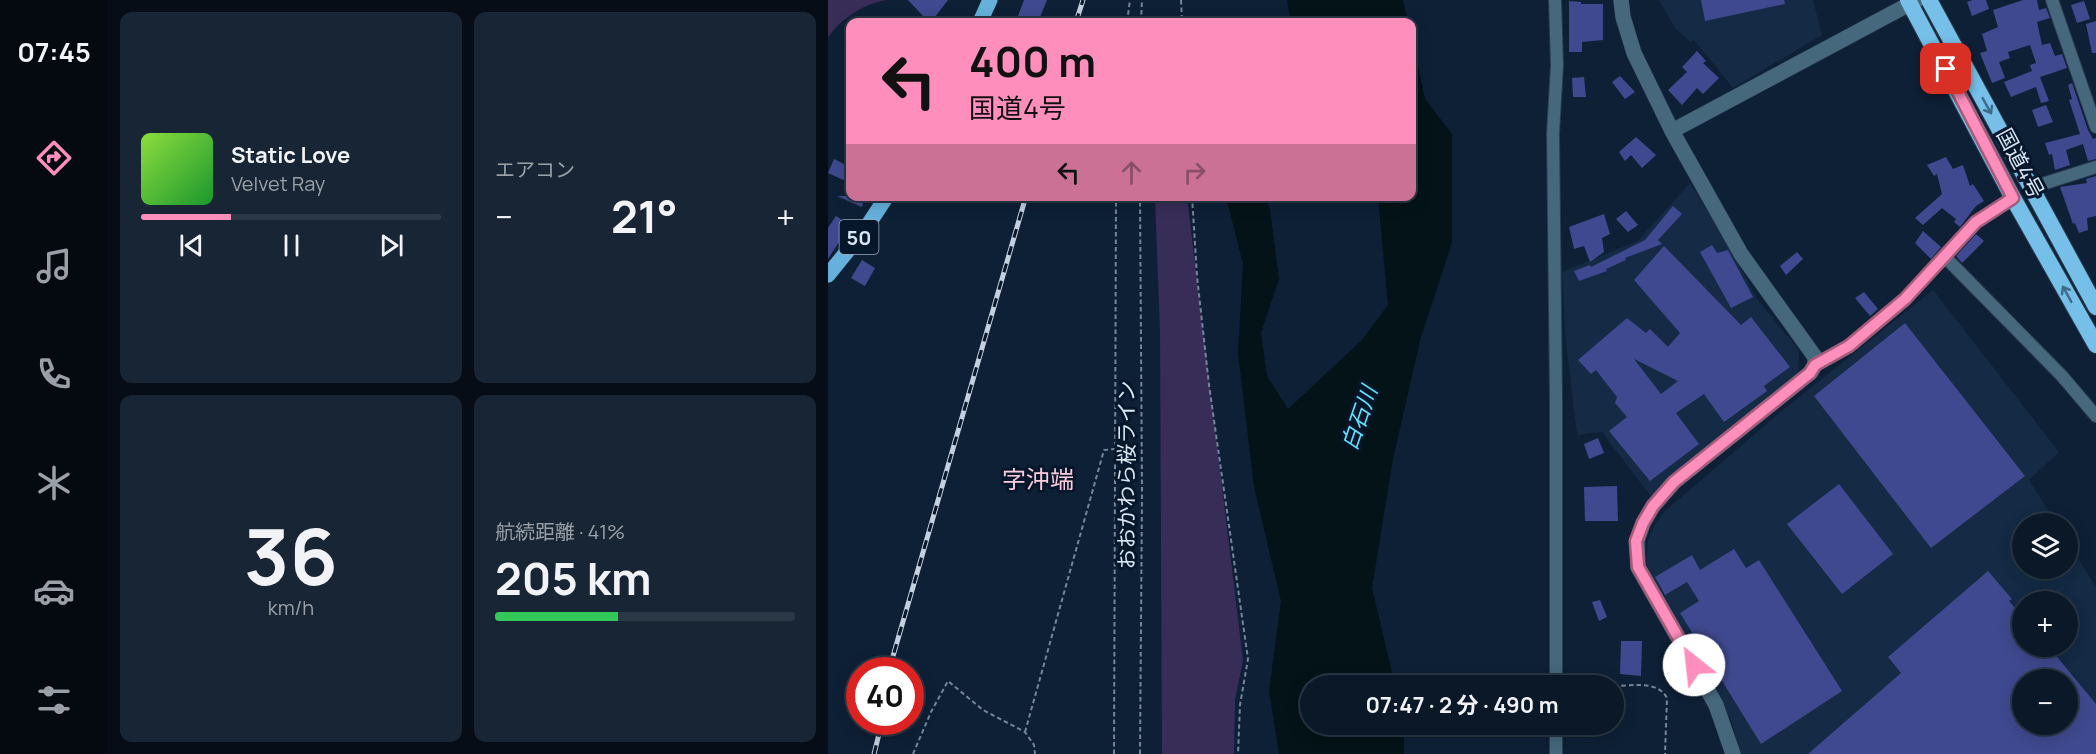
<!DOCTYPE html>
<html lang="ja">
<meta charset="utf-8">
<style>
body{margin:0;font-family:Manrope,"Noto Sans JP",sans-serif;background:#182534;color:#f1f3f6;height:100vh;display:flex;flex-direction:column;font-size:22px;white-space:nowrap}
*{box-sizing:border-box;margin:0}
p{font-size:20px;color:#99a0a8}
.icon{flex:none;width:33px;height:33px;fill:none;stroke:currentColor;stroke-width:2;stroke-linecap:round;stroke-linejoin:round}
.map{position:relative;flex:1;overflow:hidden}
.panel{display:flex;flex-direction:column;gap:12px;padding:12px;background:#060d16;width:720px}
.panel>*{flex:none}
.top-card{position:absolute;left:18px;top:18px;width:570px;height:183px;border-radius:12px;box-shadow:0 3px 15px #0003,0 0 0 2px #2a3745;background:#fe8ebc;color:#111;overflow:hidden}
.controls{position:absolute;left:1184px;top:513px;display:grid;gap:12px}
.controls a{display:grid;place-items:center;width:66px;height:66px;border-radius:50%;background:#0a1828;box-shadow:0 3px 15px #0003,0 0 0 2px #2a3745;font-size:30px}
.speed{position:absolute;left:18px;top:657px;display:flex;gap:12px;font-size:30px;font-weight:700;text-align:center}
.speed>*{display:grid;place-content:center;width:78px;height:78px;border-radius:50%;background:#0a1828;box-shadow:0 3px 15px #0003,0 0 0 2px #2a3745;line-height:1}
.speed .limit{border:9px solid #d22;background:#fff;color:#111}
.pin{position:absolute;display:grid;place-items:center;width:51px;height:51px;color:#fff;margin:-26px;border-radius:12px;box-shadow:0 3px 9px #0006}
.me{position:absolute;width:66px;margin:-33px;rotate:331deg;stroke-linejoin:round;filter:drop-shadow(0 0 4px #0008)}
.turn{display:flex;align-items:center;gap:21px;height:126px;padding:0 24px;font-size:27px}
.turn .icon{width:78px;height:78px;stroke-width:2.5}
.turn b{display:block;font-size:42px;line-height:51px}
.lanes{display:flex;align-items:center;height:57px;padding:0 24px;background:#0003;justify-content:center;gap:30px;direction:ltr}
.lanes .off{opacity:.35}
.big{font-size:45px;font-weight:700;line-height:1.1}
.panel .widget{flex:1;display:flex;flex-direction:column;justify-content:center;gap:9px;min-width:0;padding:0 21px;border-radius:12px;background:#182534}
.panel .dial{align-items:center;gap:0}
.dial b{font-size:78px;line-height:1}
.song{display:flex;align-items:center;gap:18px}
.cover{width:72px;height:72px;border-radius:9px;background:linear-gradient(135deg,hsl(90 70% 55%),hsl(130 70% 35%))}
.played{height:6px;border-radius:3px;background:linear-gradient(90deg,#fe8ebc 30%,#2a3745 30%)}
.keys{display:flex;justify-content:space-around;direction:ltr}
.heat{display:flex;justify-content:space-between;align-items:center;font-size:33px;direction:ltr}
.charge{height:9px;border-radius:4px;background:linear-gradient(90deg,#34c759 41%,#2a3745 0)}
.panel .tiles{flex:1;display:grid;gap:12px;grid-template-columns:repeat(2,1fr)}
.trip{position:absolute;left:472px;top:675px;width:324px;height:60px;border-radius:30px;background:#0a1828;box-shadow:0 3px 15px #0003,0 0 0 2px #2a3745;font-weight:700;line-height:60px;text-align:center}
main{display:flex;flex:1;min-height:0}
.tabs{display:flex;flex-direction:column;width:108px;justify-content:space-around;align-items:center;background:#040a10;color:#99a0a8}
.tabs .icon{width:42px;height:42px}
.tabs .active{color:#fe8ebc}
.tabs b{font-size:27px;color:#f1f3f6}
.map>svg:first-child{display:block}
.built{fill:#142a45;fill-rule:evenodd}
.green{fill:#382d57}
.water{fill:#041317}
.building{fill:#3f498f;fill-rule:evenodd}
.lines{fill:none;stroke-linecap:round;stroke-linejoin:round}
.minor-casing{stroke:#2a3c50;stroke-width:14}
.tertiary-casing{stroke:#2a3c50;stroke-width:16}
.primary-casing{stroke:#2a3c50;stroke-width:16}
.trunk-casing{stroke:#2a3c50;stroke-width:18}
.path{stroke:#768597;stroke-width:2;stroke-dasharray:4.5 3;stroke-linecap:butt}
.minor{stroke:#45687c;stroke-width:12}
.tertiary{stroke:#45687c;stroke-width:15}
.primary{stroke:#65b1db;stroke-width:15}
.trunk{stroke:#75bfe8;stroke-width:16}
.rail-casing{stroke:#c3d0df;stroke-width:5}
.rail{stroke:#06172b;stroke-width:3;stroke-dasharray:9;stroke-linecap:butt}
.oneway{stroke:#3e6b8a}
.route-casing{stroke:#a55c7a;stroke-width:15}
.route{stroke:#fe8ebc;stroke-width:10}
.labels{text-anchor:middle;dominant-baseline:central;stroke-width:6;stroke-linejoin:round;paint-order:stroke}
.shield{fill:#06172b;stroke:#9aa7b7;stroke-width:1.5}
.shield-label{font-size:20px;font-weight:bold;fill:#d9e5f3}
.street-label{font-size:21px;fill:#d9e5f3;stroke:#06172b}
.water-label{font-size:22px;font-style:italic;fill:#63e0fa;stroke:#06172b}
.quarter-label{font-size:24px;fill:#fccbdc;stroke:#06172b}
</style>
<main>
<nav class="tabs">
<b>07:45</b>
<svg class="icon active" aria-label="directions" viewBox="0 0 24 24"><path d="M12 3l9 9-9 9-9-9zM9 14v-3h6M13 9l2 2-2 2"/></svg>
<svg class="icon" aria-label="music" viewBox="0 0 24 24"><path d="M9 18V5l10-2v13"/><circle cx="6" cy="18" r="3"/><circle cx="16" cy="16" r="3"/></svg>
<svg class="icon" aria-label="phone" viewBox="0 0 24 24"><path d="M5 4h4l2 5-3 2q2 4 5 5l2-3 5 2v4C11 20 4 13 5 4z"/></svg>
<svg class="icon" aria-label="climate" viewBox="0 0 24 24"><path d="M12 3v18M4 7l16 10M4 17L20 7"/></svg>
<svg class="icon" aria-label="car" viewBox="0 0 24 24"><path d="M5 17H2v-5l4-1 3-4h7l3 4 3 1v5h-3M9 17h6M6 11h13"/><circle cx="7" cy="17" r="2"/><circle cx="17" cy="17" r="2"/></svg>
<svg class="icon" aria-label="filters" viewBox="0 0 24 24"><path d="M4 7h16M4 17h16"/><circle cx="9" cy="7" r="2"/><circle cx="15" cy="17" r="2"/></svg>
</nav>
<section class="panel">
<div class="tiles">
<div class="widget">
<div class="song"><i class="cover"></i><div><b>Static Love</b><p>Velvet Ray</p></div></div>
<div class="played"></div>
<div class="keys"><svg class="icon" aria-label="previous" viewBox="0 0 24 24"><path d="M18 5L8 12l10 7zM5 5v14"/></svg><svg class="icon" aria-label="pause" viewBox="0 0 24 24"><path d="M8 5v14M16 5v14"/></svg><svg class="icon" aria-label="next" viewBox="0 0 24 24"><path d="M6 5l10 7-10 7zM19 5v14"/></svg></div>
</div>
<div class="widget"><p>エアコン</p>
<div class="heat"><a>−</a><b class="big">21°</b><a>+</a></div>
</div>
<div class="widget dial"><b>36</b><p>km/h</p></div>
<div class="widget"><p>航続距離 · 41%</p><b class="big">205 km</b><div class="charge"></div></div>
</div>
</section>
<div class="map">
<svg width="1268" height="754" viewBox="0 0 1268 754">
<rect width="100%" height="100%" fill="#0e2036"/>
<path class="built" d="M831,0H985L994,35L905,88L866,40L862,42L847,28Z
M862,183L899,242L929,299L971,350L970,375L824,498L774,432L749,435L737,333L734,272L810,241Z
M1105,290L1231,452L1201,480L1228,523L1194,524V568H1239V541L1268,587V754H912L904,722L834,597L818,563L820,540L826,526L836,512L955,410ZM1194,602H1239V646H1194ZM1194,680H1239V724H1194Z"/>
<path class="green" d="M0,0H59C37,3 12,19 0,38Z
M327,197H359L415,660L407,700L406,754H334L332,330Z"/>
<path class="water" d="M459,0H575L580,22H467L462,18Z
M584,37L597,99L624,134V243L593,337L565,459L544,588L567,685L483,686V724L576,725V754H451L441,691L453,601L426,487L410,353L415,264L398,197H437L442,209L451,279L433,333L439,376L460,409L534,340L560,305L550,197L584,196Z"/>
<path class="building" d="M80,0H120L103,22H90L95,16Z
M196,0H219L210,22L190,16Z
M873,0H956L957,4L877,21Z
M1144,0H1158L1161,9L1144,16L1139,2Z
M1195,0H1209L1211,10L1218,8L1222,18L1209,22L1214,45L1222,43L1227,56L1234,54L1239,68L1212,77L1221,101L1213,103L1208,87L1183,97L1176,82L1204,71L1202,65L1208,63L1202,45L1180,52L1182,58L1171,62L1177,78L1164,83L1152,53L1159,51L1154,34L1170,27L1165,10Z
M741,1L753,2V4H775V40L754,42V52H741Z
M1256,1L1262,19L1249,23L1243,5Z
M1268,21V53H1264L1258,24Z
M869,51L878,61L875,63L891,78L875,94L869,88L854,105L840,90L859,72L854,67Z
M792,76L807,92L797,99L784,82Z
M756,77L758,97H745L744,78Z
M1244,83L1260,130L1265,139L1268,138V159L1260,161L1255,144L1238,150L1242,165L1227,170L1224,154L1221,155L1217,143L1252,134L1241,100L1244,99L1240,85Z
M1218,105L1225,122L1210,127L1204,110Z
M808,137L828,155L814,168L803,155L797,161L791,152Z
M1118,157L1125,169L1135,165L1142,186L1145,184L1156,201L1148,206L1132,227L1126,222L1128,219L1114,208L1095,225L1087,218L1114,194L1109,174L1106,176L1099,165Z
M6,159L22,167V183L0,173Z
M1268,176V216L1259,218L1260,230L1251,233L1247,223L1245,224L1232,187L1259,183L1258,179Z
M9,196H37L34,207Z
M845,206L854,214L830,240L834,244L797,258L798,260L778,269L779,271L751,281L746,271L762,265L763,267L817,240Z
M798,211L810,225L800,232L788,219Z
M776,214L782,234L774,238L776,252L762,262L756,246L746,249L741,227Z
M8,216L22,225L0,259V228Z
M1095,231L1113,247L1103,259L1087,243Z
M1148,234L1156,241L1134,263L1128,256Z
M884,245L889,253L900,250L925,297L903,308L872,252Z
M836,246L913,325L923,317L962,367L936,386L939,391L896,422L876,394L848,413L871,444L822,481L781,431L799,417L787,403L789,397L768,370L763,374L750,360L799,318L818,333L822,329L840,347L852,333L806,280ZM806,359L850,381L833,394Z
M969,252L975,259L958,275L952,266Z
M34,260L47,268L37,286L23,278Z
M1036,292L1050,309L1042,316L1027,298Z
M1077,323L1197,476L1103,548L986,396Z
M770,438L776,453L761,459L756,444Z
M1011,484L1065,554L1014,594L959,524Z
M789,486L790,521H757L756,487Z
M906,549L918,568L931,560L1014,691L933,744L852,613L871,601L859,582L837,595L827,577L864,555L872,570Z
M1160,571L1184,599L1181,601L1194,616V646H1220L1268,704V754H980L1073,673L1060,657ZM1194,680H1239V724H1194Z
M772,600L779,617L771,621L764,602Z
M793,641H814L813,676L792,674Z"/>
<g class="lines">
<defs>
<path id="minor" d="M727,0L729,65L725,133L728,399V686
M1224,0L1268,127
M1202,188L1268,167
M1116,256L1234,376L1268,416
M987,365L1021,346L1077,299L1148,222L1185,198
M728,724V754"/>
<path id="tertiary" d="M793,0L795,17L806,53L844,131L913,254L987,357V365L982,373L846,482L825,506L815,523L809,541L810,567L888,705L905,754
M844,131L1089,0"/>
<path id="primary" d="M152,22L162,0
M0,275L38,228L59,196"/>
<path id="trunk" d="M1080,0L1185,198L1268,345
M1101,0L1268,307"/>
</defs>
<use href="#minor" class="minor-casing"/>
<use href="#tertiary" class="tertiary-casing"/>
<use href="#primary" class="primary-casing"/>
<use href="#trunk" class="trunk-casing"/>
<path class="path" d="M353,0L354,22
M299,22L302,0
M313,22L314,0
M364,196L369,276L381,385L420,659L412,705L410,754
M764,684L768,686
M786,686C803,686 830,680 839,698L837,754
M197,732L276,450L287,449
M85,754L103,712L120,681L155,710L197,732L206,745L207,754
M286,754L288,196
M312,754L314,493L312,196"/>
<use href="#minor" class="minor"/>
<use href="#tertiary" class="tertiary"/>
<use href="#primary" class="primary"/>
<use href="#trunk" class="trunk"/>
<defs>
<path id="rail" d="M248,22L255,0
M61,670L198,196
M46,754L54,722"/>
</defs>
<use href="#rail" class="rail-casing"/>
<use href="#rail" class="rail"/>
</g>
<defs><path id="oneway-shaft" d="M-6 0H5M1.5-3L5.5 0L1.5 3" fill="none" stroke-width="1.6" stroke-linecap="round" stroke-linejoin="round" transform="scale(1.5)"/></defs>
<g class="oneway">
<use href="#oneway-shaft" transform="translate(1159 106) rotate(61)"/>
<use href="#oneway-shaft" transform="translate(1239 294) rotate(-119)"/>
</g>
<g class="lines">
<defs>
<path id="route" d="M866,665L810,567L808,541L815,523L825,506L846,482L982,373L987,365L1021,346L1077,299L1148,222L1185,198L1118,69"/>
</defs>
<use href="#route" class="route-casing"/>
<use href="#route" class="route"/>
</g>
<g class="labels">
<rect class="shield" x="11.5" y="220" width="39" height="34" rx="4.5"/>
<g class="shield-label">
<text x="31" y="237">50</text>
</g>
<g class="street-label">
<text transform="translate(1193 163) rotate(62)">国道4号</text>
<text transform="translate(298 475) rotate(-90)">おおかわら桜ライン</text>
</g>
<g class="water-label">
<text transform="translate(531 418) rotate(-71)">白石川</text>
</g>
<g class="quarter-label">
<text x="210" y="478">字沖端</text>
</g>
</g>
</svg>
<div class="controls">
<a><svg class="icon" aria-label="layers" viewBox="0 0 24 24"><path d="M12 4l9 5-9 5-9-5zM3 14l9 5 9-5"/></svg></a>
<a>+</a>
<a>−</a>
</div>
<div class="speed"><div class="limit">40</div></div>
<div class="pin" style="left:1118px;top:69px;background:#d93025"><svg class="icon" aria-label="arrive" viewBox="0 0 24 24"><path d="M6 21V4h12l-3 4 3 4H6"/></svg></div>
<svg class="me" style="left:866px;top:665px" viewBox="-20 -20 40 40"><circle r="19" fill="#fff"/><path d="M0-13L10 11 0 6-10 11z" fill="#fe8ebc"/></svg>
<div class="trip">07:47 · 2 分 · 490 m</div>
<div class="top-card">
<div class="turn"><svg class="icon" aria-label="left" viewBox="0 0 24 24"><path d="M17 20v-9H6M10 6l-5 5 5 5"/></svg><div><b>400 m</b>国道4号</div></div>
<div class="lanes"><svg class="icon" aria-label="left" viewBox="0 0 24 24"><path d="M17 20v-9H6M10 6l-5 5 5 5"/></svg><svg class="icon off" aria-label="ahead" viewBox="0 0 24 24"><path d="M12 20V5M6 11l6-6 6 6"/></svg><svg class="icon off" aria-label="right" viewBox="0 0 24 24"><path d="M7 20v-9h11M14 6l5 5-5 5"/></svg></div>
</div>
</div>
</main>
